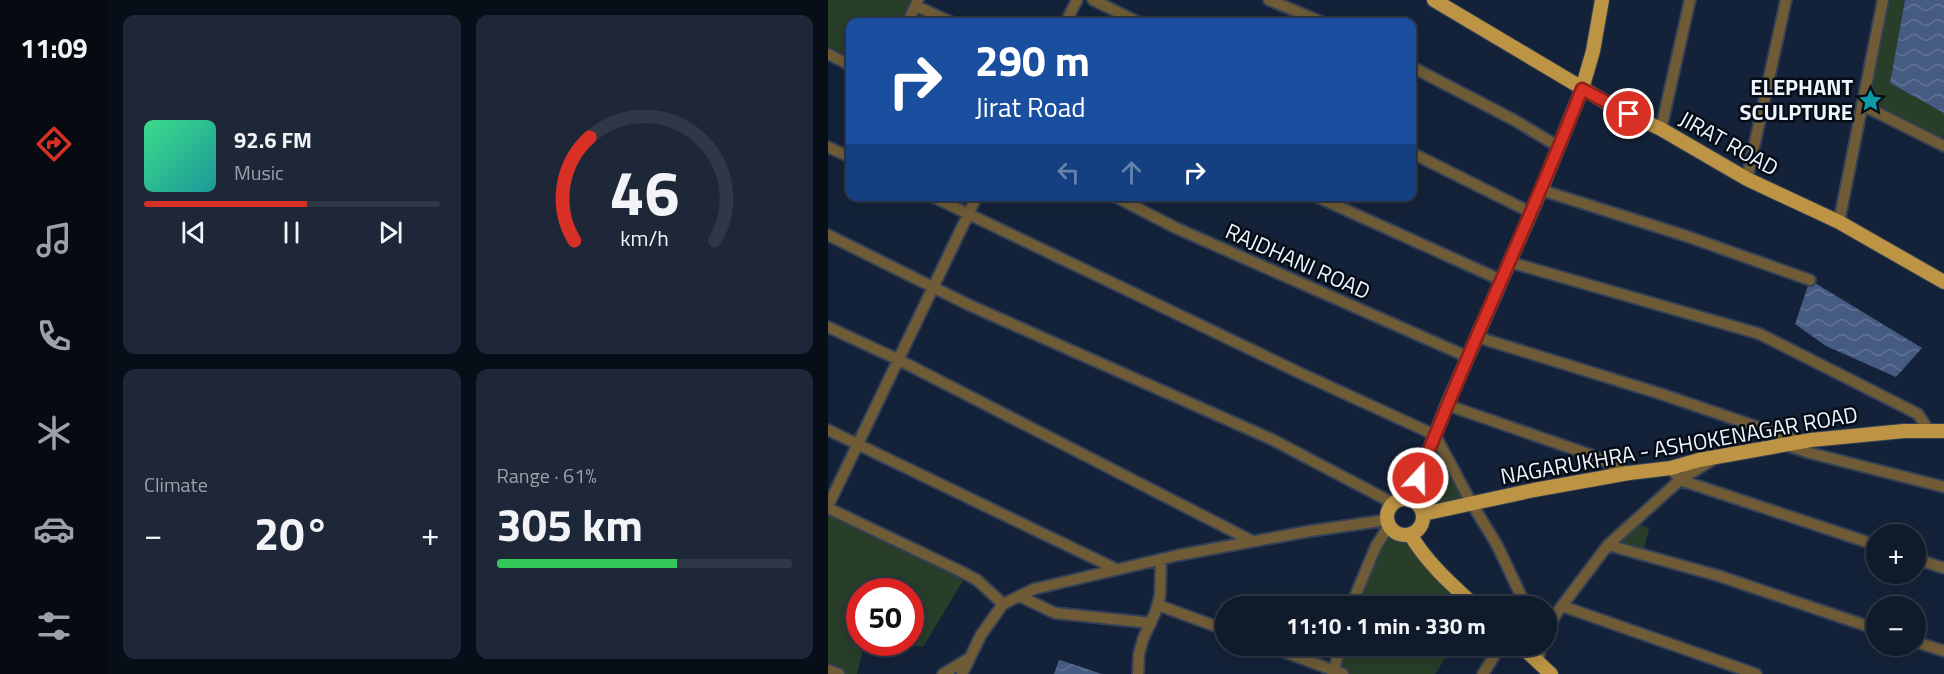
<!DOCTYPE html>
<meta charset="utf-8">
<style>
body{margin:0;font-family:"Titillium Web",sans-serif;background:#1d2737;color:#f1f3f6;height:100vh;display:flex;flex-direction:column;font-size:22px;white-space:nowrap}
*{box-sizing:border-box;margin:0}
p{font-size:20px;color:#9ba1a9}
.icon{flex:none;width:33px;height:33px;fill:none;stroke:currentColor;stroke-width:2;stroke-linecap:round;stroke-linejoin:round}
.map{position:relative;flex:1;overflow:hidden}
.sheet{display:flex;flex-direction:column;gap:15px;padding:15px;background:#080e18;width:720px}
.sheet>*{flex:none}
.banner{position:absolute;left:18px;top:18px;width:570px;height:183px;border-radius:12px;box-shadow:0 3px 15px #0003,0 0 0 2px #2f3847;background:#1a4fa0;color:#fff;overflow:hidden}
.fabs{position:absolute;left:1038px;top:524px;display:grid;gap:12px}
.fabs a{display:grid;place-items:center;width:60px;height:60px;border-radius:50%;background:#0f1a2b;box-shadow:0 3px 15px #0003,0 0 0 2px #2f3847;font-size:30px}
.speed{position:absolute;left:18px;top:578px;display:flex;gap:12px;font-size:30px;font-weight:700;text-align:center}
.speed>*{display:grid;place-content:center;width:78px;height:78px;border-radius:50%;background:#0f1a2b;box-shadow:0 3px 15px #0003,0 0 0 2px #2f3847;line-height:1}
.speed .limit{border:9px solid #d22;background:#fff;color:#111}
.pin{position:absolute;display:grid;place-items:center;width:51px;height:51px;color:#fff;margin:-26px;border:3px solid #fff;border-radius:50%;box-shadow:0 2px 6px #0007}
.me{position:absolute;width:66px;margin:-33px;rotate:21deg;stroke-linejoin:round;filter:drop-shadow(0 0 4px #0008)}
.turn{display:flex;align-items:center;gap:21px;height:126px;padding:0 30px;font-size:27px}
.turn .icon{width:78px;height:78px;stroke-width:2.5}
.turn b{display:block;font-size:42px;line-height:51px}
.lanes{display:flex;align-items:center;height:57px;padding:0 30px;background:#0003;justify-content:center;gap:30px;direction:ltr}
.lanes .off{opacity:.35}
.big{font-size:45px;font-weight:700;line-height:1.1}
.sheet .card{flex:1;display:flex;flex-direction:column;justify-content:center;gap:9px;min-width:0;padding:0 21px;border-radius:12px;background:#1d2737}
.sheet .dial{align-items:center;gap:0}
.dial svg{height:156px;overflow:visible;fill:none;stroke:#2f3847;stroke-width:7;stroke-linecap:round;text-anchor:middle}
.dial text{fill:#f1f3f6;stroke:none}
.song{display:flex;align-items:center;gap:18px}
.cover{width:72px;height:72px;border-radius:9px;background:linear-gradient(135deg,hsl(150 70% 55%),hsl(180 70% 35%))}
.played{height:6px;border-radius:3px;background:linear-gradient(90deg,#d93025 55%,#2f3847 55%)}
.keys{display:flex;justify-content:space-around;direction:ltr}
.heat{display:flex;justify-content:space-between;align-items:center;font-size:33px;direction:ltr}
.charge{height:9px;border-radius:4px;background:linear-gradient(90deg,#34c759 61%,#2f3847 0)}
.sheet .tiles{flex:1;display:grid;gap:15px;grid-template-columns:repeat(2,1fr)}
.trip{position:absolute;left:387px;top:596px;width:342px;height:60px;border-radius:30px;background:#0f1a2b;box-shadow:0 3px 15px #0003,0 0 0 2px #2f3847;font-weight:700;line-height:60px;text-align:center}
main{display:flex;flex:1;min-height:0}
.tabs{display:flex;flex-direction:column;width:108px;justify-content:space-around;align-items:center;background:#060a11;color:#9ba1a9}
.tabs .icon{width:42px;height:42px}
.tabs .current{color:#d93025}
.tabs b{font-size:27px;color:#f1f3f6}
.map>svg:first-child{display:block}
.green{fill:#283e29}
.water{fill:url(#water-waves)}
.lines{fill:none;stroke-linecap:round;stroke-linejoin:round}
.minor-casing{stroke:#334055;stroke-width:14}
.major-casing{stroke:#334055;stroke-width:16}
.minor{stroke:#6f5c37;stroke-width:10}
.major{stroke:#bc9444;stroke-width:14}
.route-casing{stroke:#8d1f18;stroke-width:15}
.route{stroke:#d93025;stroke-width:10}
.labels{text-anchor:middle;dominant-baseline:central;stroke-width:5;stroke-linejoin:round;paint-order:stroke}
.poi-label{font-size:22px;font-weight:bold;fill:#eff5fe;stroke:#060c16;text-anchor:end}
.street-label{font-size:22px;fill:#eff5fe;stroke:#060c16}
</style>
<main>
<nav class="tabs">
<b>11:09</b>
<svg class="icon current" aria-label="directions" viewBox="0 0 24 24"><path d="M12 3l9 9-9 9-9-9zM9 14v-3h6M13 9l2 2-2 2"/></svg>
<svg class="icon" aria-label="music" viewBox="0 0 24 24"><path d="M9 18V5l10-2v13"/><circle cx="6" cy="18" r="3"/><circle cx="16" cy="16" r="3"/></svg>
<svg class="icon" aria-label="phone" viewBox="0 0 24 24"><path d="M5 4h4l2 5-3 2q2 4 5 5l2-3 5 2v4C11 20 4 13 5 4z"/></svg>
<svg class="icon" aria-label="climate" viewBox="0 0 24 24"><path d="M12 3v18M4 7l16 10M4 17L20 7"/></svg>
<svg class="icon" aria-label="car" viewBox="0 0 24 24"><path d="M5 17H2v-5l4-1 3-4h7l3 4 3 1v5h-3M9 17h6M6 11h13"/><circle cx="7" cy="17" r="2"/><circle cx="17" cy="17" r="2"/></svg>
<svg class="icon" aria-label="filters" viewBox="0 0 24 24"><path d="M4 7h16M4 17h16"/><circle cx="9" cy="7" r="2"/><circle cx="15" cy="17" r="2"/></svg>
</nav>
<section class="sheet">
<div class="tiles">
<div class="card">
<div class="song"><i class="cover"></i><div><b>92.6 FM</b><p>Music</p></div></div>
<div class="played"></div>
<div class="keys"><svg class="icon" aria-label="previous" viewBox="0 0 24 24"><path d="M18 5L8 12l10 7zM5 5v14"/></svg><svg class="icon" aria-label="pause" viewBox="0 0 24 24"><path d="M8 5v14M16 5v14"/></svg><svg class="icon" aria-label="next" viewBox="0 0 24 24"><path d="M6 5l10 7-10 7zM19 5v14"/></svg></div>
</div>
<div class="card dial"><svg viewBox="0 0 100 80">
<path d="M14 69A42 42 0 1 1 86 69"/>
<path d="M14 69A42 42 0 0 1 22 16" stroke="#d93025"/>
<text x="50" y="56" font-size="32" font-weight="700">46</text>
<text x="50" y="72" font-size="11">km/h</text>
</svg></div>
<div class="card"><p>Climate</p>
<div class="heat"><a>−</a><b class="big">20°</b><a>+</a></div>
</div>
<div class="card"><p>Range · 61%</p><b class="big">305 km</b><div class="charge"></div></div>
</div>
</section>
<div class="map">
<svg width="1116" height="674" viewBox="0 0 1116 674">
<defs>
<pattern id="water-waves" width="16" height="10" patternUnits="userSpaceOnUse" patternTransform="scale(1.5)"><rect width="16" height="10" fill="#465b82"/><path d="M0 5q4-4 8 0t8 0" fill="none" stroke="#617395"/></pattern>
</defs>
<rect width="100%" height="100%" fill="#142239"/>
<path class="green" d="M0,0H91L80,22H22V65L0,54Z
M1055,0H1077L1062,83L1116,113V135L1114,139L1036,100Z
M607,435L644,504L595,514L582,499Z
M0,508L139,574L95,647L51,642H82V591H32V642H37L29,674H11L0,670Z
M805,522L821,528L815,554L780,545Z
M561,526L570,534L576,535L647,606H523Z
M512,645H626L607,674H515L506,671Z"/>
<path class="water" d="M1077,0H1116V113L1062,83Z
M982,280L1094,348L1068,377L998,346L967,324Z
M231,660H232L274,674H226Z"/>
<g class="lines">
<defs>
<path id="minor" d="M265,0L310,22
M441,0L494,22
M88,6L123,22
M80,22L90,0
M238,22L249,0
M0,54L22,65
M584,67L686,120L731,147
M1034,105L1116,146
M833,129L862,0
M0,147L22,157
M584,153L704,213
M919,179L958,0
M713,190L858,236L982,280
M103,196L474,374L607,435L644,504L669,545L698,606
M286,196L348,228L640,357
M487,196L673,280
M1011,222L1055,0
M0,235L141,305L443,439L565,503
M681,262L932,334L1090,414L1101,431
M0,327L69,359L424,541
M649,337L830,393L971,441
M619,405L763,455L801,473
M0,430L288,569
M958,445L982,453L1116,487
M843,468L852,480L1048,545
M0,506L149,196
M0,508L134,572L149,580L175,604
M780,545L852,480L884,460
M1088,559L1116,568
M191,596L227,613L323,623
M330,605L398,630
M523,606L548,546L561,526
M734,606L928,674
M718,632L730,611L780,545L891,576L1048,629
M1088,642L1116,651
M438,645L515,674
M710,661L713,645
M0,670L11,674
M506,671L512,645
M115,674L140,659
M134,674L153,635L175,604L206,589L351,555L482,531L559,520
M310,674L311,654L315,639L327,613L332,596L333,560
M655,674L673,645"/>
<path id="major" d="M606,0L786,107L833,129L919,179L1011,222L1116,282
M582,499L619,405L713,190L754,89L765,51L774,0
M559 517a18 18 0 1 1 36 0a18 18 0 1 1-36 0Z
M595,514L706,490L801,473L843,468L871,460L983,440L1076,431H1116
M582,534C598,562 624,585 647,606
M692,645L723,674"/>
</defs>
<use href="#minor" class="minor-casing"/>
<use href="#major" class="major-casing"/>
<use href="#minor" class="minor"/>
<use href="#major" class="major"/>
</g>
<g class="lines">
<defs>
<path id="route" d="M590,478C641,346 703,220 754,89L801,114"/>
</defs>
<use href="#route" class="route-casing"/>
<use href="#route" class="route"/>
</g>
<defs>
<symbol id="sight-bare" viewBox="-9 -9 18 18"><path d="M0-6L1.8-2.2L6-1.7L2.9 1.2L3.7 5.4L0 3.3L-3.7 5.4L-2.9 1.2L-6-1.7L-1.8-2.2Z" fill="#0f9aa8" stroke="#060c16" stroke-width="2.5" paint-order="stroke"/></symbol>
</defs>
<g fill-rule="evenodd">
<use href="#sight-bare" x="1026" y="84" width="33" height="33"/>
</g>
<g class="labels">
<g class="poi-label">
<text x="1025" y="87">ELEPHANT<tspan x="1025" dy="25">SCULPTURE</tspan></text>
</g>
<g class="street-label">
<text transform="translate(901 143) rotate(29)">JIRAT ROAD</text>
<text transform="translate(470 261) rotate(24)">RAJDHANI ROAD</text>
<text transform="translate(851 445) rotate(-10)">NAGARUKHRA - ASHOKENAGAR ROAD</text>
</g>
</g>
</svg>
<div class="fabs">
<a>+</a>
<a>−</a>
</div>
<div class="speed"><div class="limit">50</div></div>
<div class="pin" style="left:801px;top:114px;background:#d93025"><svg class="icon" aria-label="arrive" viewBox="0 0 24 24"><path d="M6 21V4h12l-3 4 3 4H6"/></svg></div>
<svg class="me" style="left:590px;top:478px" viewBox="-20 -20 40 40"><circle r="17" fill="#d93025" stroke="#fff" stroke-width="3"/><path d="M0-11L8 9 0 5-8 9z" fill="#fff"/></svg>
<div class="trip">11:10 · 1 min · 330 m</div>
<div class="banner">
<div class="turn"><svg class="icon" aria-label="right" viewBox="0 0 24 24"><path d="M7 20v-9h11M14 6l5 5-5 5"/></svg><div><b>290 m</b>Jirat Road</div></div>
<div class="lanes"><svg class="icon off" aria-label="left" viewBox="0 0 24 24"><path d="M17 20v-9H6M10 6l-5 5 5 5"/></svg><svg class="icon off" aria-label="ahead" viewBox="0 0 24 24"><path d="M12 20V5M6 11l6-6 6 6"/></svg><svg class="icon" aria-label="right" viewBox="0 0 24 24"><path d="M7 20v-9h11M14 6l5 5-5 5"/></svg></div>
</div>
</div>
</main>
